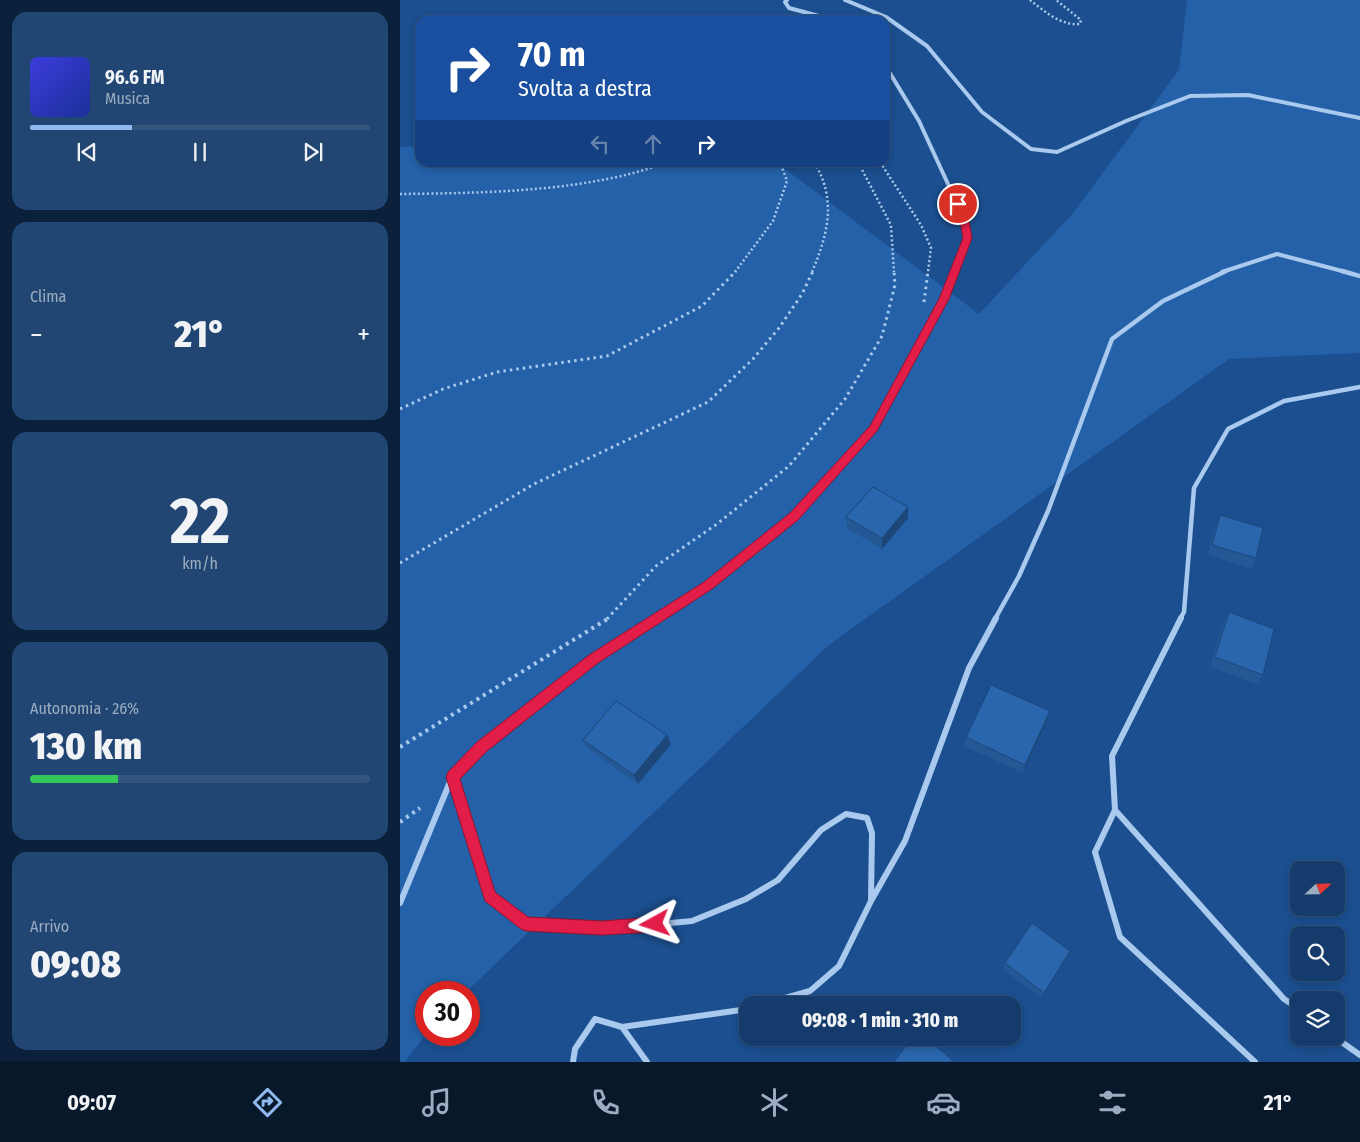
<!DOCTYPE html>
<html lang="it">
<meta charset="utf-8">
<style>
body{margin:0;font-family:"Fira Sans Condensed",sans-serif;background:#214673;color:#f1f3f6;height:100vh;display:flex;flex-direction:column;font-size:19px;white-space:nowrap}
*{box-sizing:border-box;margin:0}
p{font-size:16px;color:#9dadc1}
.icon{flex:none;width:28px;height:28px;fill:none;stroke:currentColor;stroke-width:2;stroke-linecap:round;stroke-linejoin:round}
.map{position:relative;flex:1;overflow:hidden}
.panel{display:flex;flex-direction:column;gap:12px;padding:12px;background:#0b203b;width:400px}
.panel>*{flex:none}
.guide{position:absolute;left:15px;top:15px;width:475px;height:152px;border-radius:15px;box-shadow:0 2px 8px #0003,0 0 0 1px #33557e;background:#1a4fa0;color:#fff;overflow:hidden}
.needle{width:32px;rotate:68deg}
.fabs{position:absolute;left:890px;top:861px;display:grid;gap:10px}
.fabs a{display:grid;place-items:center;width:55px;height:55px;border-radius:10px;background:#143b6b;box-shadow:0 2px 8px #0003,0 0 0 1px #33557e;font-size:25px}
.speed{position:absolute;left:15px;top:981px;display:flex;gap:10px;font-size:25px;font-weight:700;text-align:center}
.speed>*{display:grid;place-content:center;width:65px;height:65px;border-radius:50%;background:#143b6b;box-shadow:0 2px 8px #0003,0 0 0 1px #33557e;line-height:1}
.speed .limit{border:8px solid #d22;background:#fff;color:#111}
.pin{position:absolute;display:grid;place-items:center;width:42px;height:42px;color:#fff;margin:-21px;border:2px solid #fff;border-radius:50%;box-shadow:0 1px 5px #0007}
.me{position:absolute;width:55px;margin:-28px;rotate:265deg;stroke-linejoin:round;filter:drop-shadow(0 0 4px #0008)}
.turn{display:flex;align-items:center;gap:18px;height:105px;padding:0 20px;font-size:22px}
.turn .icon{width:65px;height:65px;stroke-width:2.5}
.turn b{display:block;font-size:35px;line-height:42px}
.lanes{display:flex;align-items:center;height:48px;padding:0 20px;background:#0003;justify-content:center;gap:25px;direction:ltr}
.lanes .off{opacity:.35}
.big{font-size:38px;font-weight:800;line-height:1.1}
.panel .widget{flex:1;display:flex;flex-direction:column;justify-content:center;gap:8px;min-width:0;padding:0 18px;border-radius:15px;background:#214673}
.panel .dial{align-items:center;gap:0}
.dial b{font-size:65px;line-height:1}
.song{display:flex;align-items:center;gap:15px}
.cover{width:60px;height:60px;border-radius:8px;background:linear-gradient(135deg,hsl(240 70% 55%),hsl(230 70% 35%))}
.played{height:5px;border-radius:2px;background:linear-gradient(90deg,#90b9f0 30%,#33557e 30%)}
.keys{display:flex;justify-content:space-around;direction:ltr}
.heat{display:flex;justify-content:space-between;align-items:center;font-size:28px;direction:ltr}
.charge{height:8px;border-radius:4px;background:linear-gradient(90deg,#34c759 26%,#33557e 0)}
.trip{position:absolute;left:339px;top:996px;width:282px;height:50px;border-radius:15px;background:#143b6b;box-shadow:0 2px 8px #0003,0 0 0 1px #33557e;font-weight:800;line-height:50px;text-align:center}
.tabs{display:flex;height:80px;justify-content:space-around;align-items:center;background:#08182b;color:#9dadc1}
.tabs .icon{width:35px;height:35px}
.tabs .active{color:#90b9f0}
.tabs b{font-size:22px;color:#f1f3f6}
main{display:flex;flex:1;min-height:0}
.map>svg:first-child{display:block}
.green{fill:#2461a8}
.lines{fill:none;stroke-linecap:round;stroke-linejoin:round}
.path-far2{stroke:#a9c9ee;stroke-width:2.5;stroke-dasharray:2 2.5;stroke-linecap:butt}
.path-far1{stroke:#a9c9ee;stroke-width:3;stroke-dasharray:2.5 4;stroke-linecap:butt}
.path{stroke:#a9c9ee;stroke-width:4;stroke-dasharray:3 4.5;stroke-linecap:butt}
.minor-far2{stroke:#a9c9ee;stroke-width:4}
.minor-far1{stroke:#a9c9ee;stroke-width:4.5}
.minor{stroke:#a9c9ee;stroke-width:6}
.wall{fill:#245895}
.shaded-wall{fill:#1d4779}
.building{fill:#2a66ad;stroke:#1d4779}
.route{fill:#e11d48;stroke:#92132f}
</style>
<main>
<section class="panel">
<div class="widget">
<div class="song"><i class="cover"></i><div><b>96.6 FM</b><p>Musica</p></div></div>
<div class="played"></div>
<div class="keys"><svg class="icon" aria-label="previous" viewBox="0 0 24 24"><path d="M18 5L8 12l10 7zM5 5v14"/></svg><svg class="icon" aria-label="pause" viewBox="0 0 24 24"><path d="M8 5v14M16 5v14"/></svg><svg class="icon" aria-label="next" viewBox="0 0 24 24"><path d="M6 5l10 7-10 7zM19 5v14"/></svg></div>
</div>
<div class="widget"><p>Clima</p>
<div class="heat"><a>−</a><b class="big">21°</b><a>+</a></div>
</div>
<div class="widget dial"><b>22</b><p>km/h</p></div>
<div class="widget"><p>Autonomia · 26%</p><b class="big">130 km</b><div class="charge"></div></div>
<div class="widget"><p>Arrivo</p><b class="big">09:08</b></div>
</section>
<div class="map">
<svg width="960" height="1062" viewBox="0 0 960 1062">
<rect width="100%" height="100%" fill="#1b4f8f"/>
<path class="green" d="M787,0H960V353L829,359L430,644L66,992H26V1034L5,1062H0V147L20,146V162L377,163L579,314L673,213L779,70Z"/>
<g class="lines">
<path class="path-far2" d="M630,0C644,11 661,26 680,24L681,20L656,0
M458,162L491,225L494,272
M480,162L521,225L531,248L528,272
M0,194C84,193 189,192 268,162
M335,272L373,221L387,181L380,162
M412,272C428,234 437,199 414,162"/>
<path class="path-far1" d="M524,302L528,271
M0,409L43,389L97,372L207,356L302,306L336,271
M0,563L134,484L308,402L353,359L379,328L402,294L413,271
M207,619L256,566L317,524L389,466L445,399L482,336L495,285L494,271"/>
<path class="path" d="M0,747L209,618
M0,822L20,808"/>
<path class="minor-far2" d="M387,0L385,2L389,8L434,20
M445,0L486,17L527,46L582,112L631,149L657,152L726,121L790,96L848,95L960,118
M485,65L519,121L565,221L568,238L554,272
M822,272L877,254L946,272"/>
<path class="minor-far1" d="M942,271L960,276
M254,619L308,585L394,516L474,428L544,299L555,271
M595,619L619,576L648,511L712,339L763,301L826,271
M780,619L784,612L794,488L828,429L884,401L960,387"/>
<path class="minor" d="M781,618L712,756L715,810L884,999L899,1009
M53,777L90,896L126,924L171,928H218L292,921L346,899L378,880L421,830L446,814L467,818L472,833L471,899
M715,810L695,852L720,937L855,1062
M0,903L52,777L82,747L193,659L256,618
M360,1005L410,991L439,966L471,901L505,841L569,668L596,618
M222,1027L348,1009
M936,1038L960,1055
M173,1062L175,1049L195,1019L222,1027L247,1062"/>
</g>
<path class="wall" d="M508,507V518L482,549L447,528L446,517Z
M820,515L856,558L851,569L808,555L815,526Z
M829,612L863,675L857,684L810,667L823,623Z
M647,720L623,773L564,746L566,737Z
M183,740L271,744L238,784L187,748Z
M670,951L641,998L603,969L605,963Z"/>
<path class="shaded-wall" d="M508,507V518L482,549V538Z
M650,711L647,720L623,773L625,765Z
M267,735L271,744L238,784L234,775Z"/>
<path class="building" d="M473,487L508,507L482,538L446,517Z
M820,515L863,528L856,558L812,545Z
M829,612L874,629L863,675L815,657Z
M591,685L650,711L625,765L566,737Z
M216,701L267,735L234,775L183,740Z
M632,923L670,951L644,993L605,963Z
M512,1038H527L554,1062H494Z"/>
<path class="route" d="M558,201L562,204L569,221L572,238L549,299L477,431L398,520L312,589L198,663L87,751L60,779L95,892L128,917L202,921L255,917L260,919L262,924L260,930L255,932L202,935L126,931L121,929L85,901L46,777L48,772L77,742L189,655L304,582L390,513L470,426L539,299L563,238L560,221L553,204Z"/>
</svg>
<div class="fabs">
<a><svg class="needle" viewBox="-14 -14 28 28"><path d="M0-13l5 13h-10z" fill="#e53935"/><path d="M0 13l5-13h-10z" fill="#9dadc1"/></svg></a>
<a><svg class="icon" aria-label="search" viewBox="0 0 24 24"><circle cx="10" cy="10" r="6"/><path d="M15 15l6 6"/></svg></a>
<a><svg class="icon" aria-label="layers" viewBox="0 0 24 24"><path d="M12 4l9 5-9 5-9-5zM3 14l9 5 9-5"/></svg></a>
</div>
<div class="speed"><div class="limit">30</div></div>
<div class="pin" style="left:558px;top:204px;background:#d93025"><svg class="icon" aria-label="arrive" viewBox="0 0 24 24"><path d="M6 21V4h12l-3 4 3 4H6"/></svg></div>
<svg class="me" style="left:255px;top:924px" viewBox="-20 -20 40 40"><path d="M0-17L14 15 0 8-14 15z" fill="#e11d48" stroke="#fff" stroke-width="4"/></svg>
<div class="trip">09:08 · 1 min · 310 m</div>
<div class="guide">
<div class="turn"><svg class="icon" aria-label="right" viewBox="0 0 24 24"><path d="M7 20v-9h11M14 6l5 5-5 5"/></svg><div><b>70 m</b>Svolta a destra</div></div>
<div class="lanes"><svg class="icon off" aria-label="left" viewBox="0 0 24 24"><path d="M17 20v-9H6M10 6l-5 5 5 5"/></svg><svg class="icon off" aria-label="ahead" viewBox="0 0 24 24"><path d="M12 20V5M6 11l6-6 6 6"/></svg><svg class="icon" aria-label="right" viewBox="0 0 24 24"><path d="M7 20v-9h11M14 6l5 5-5 5"/></svg></div>
</div>
</div>
</main>
<nav class="tabs">
<b>09:07</b>
<svg class="icon active" aria-label="directions" viewBox="0 0 24 24"><path d="M12 3l9 9-9 9-9-9zM9 14v-3h6M13 9l2 2-2 2"/></svg>
<svg class="icon" aria-label="music" viewBox="0 0 24 24"><path d="M9 18V5l10-2v13"/><circle cx="6" cy="18" r="3"/><circle cx="16" cy="16" r="3"/></svg>
<svg class="icon" aria-label="phone" viewBox="0 0 24 24"><path d="M5 4h4l2 5-3 2q2 4 5 5l2-3 5 2v4C11 20 4 13 5 4z"/></svg>
<svg class="icon" aria-label="climate" viewBox="0 0 24 24"><path d="M12 3v18M4 7l16 10M4 17L20 7"/></svg>
<svg class="icon" aria-label="car" viewBox="0 0 24 24"><path d="M5 17H2v-5l4-1 3-4h7l3 4 3 1v5h-3M9 17h6M6 11h13"/><circle cx="7" cy="17" r="2"/><circle cx="17" cy="17" r="2"/></svg>
<svg class="icon" aria-label="filters" viewBox="0 0 24 24"><path d="M4 7h16M4 17h16"/><circle cx="9" cy="7" r="2"/><circle cx="15" cy="17" r="2"/></svg>
<b>21°</b>
</nav>
